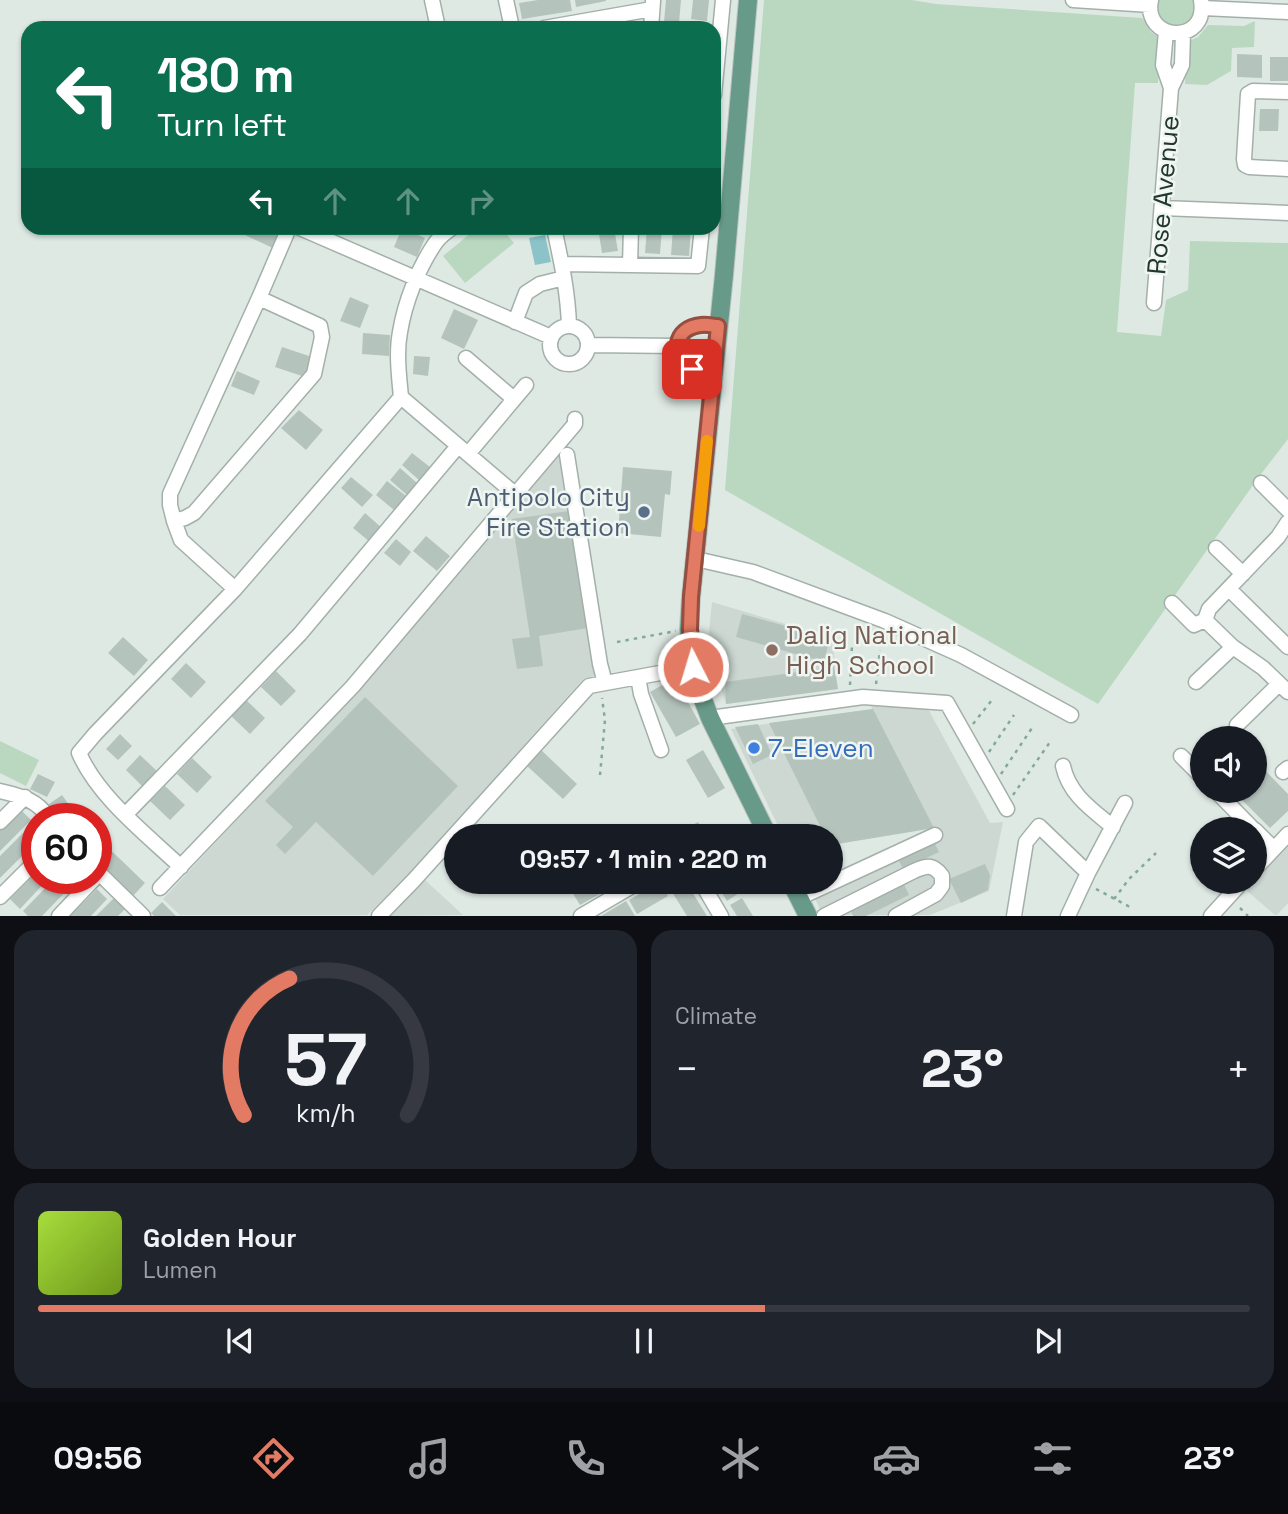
<!DOCTYPE html>
<meta charset="utf-8">
<style>
body{margin:0;font-family:"Space Grotesk",sans-serif;background:#20242c;color:#f1f3f6;height:100vh;display:flex;flex-direction:column;font-size:26px;white-space:nowrap}
*{box-sizing:border-box;margin:0}
p{font-size:23px;color:#9ea1a6}
.icon{flex:none;width:38px;height:38px;fill:none;stroke:currentColor;stroke-width:2;stroke-linecap:round;stroke-linejoin:round}
.map{position:relative;height:916px;overflow:hidden}
.side{display:flex;flex-direction:column;gap:14px;padding:14px;background:#0d0f14;flex:1}
.side>*{flex:none}
.banner{position:absolute;left:21px;top:21px;width:700px;height:214px;border-radius:21px;box-shadow:0 2px 5px #0004;background:#0b6e4f;color:#fff;overflow:hidden}
.fabs{position:absolute;left:1190px;top:726px;display:grid;gap:14px}
.fabs a{display:grid;place-items:center;width:77px;height:77px;border-radius:50%;background:#171b24;box-shadow:0 2px 5px #0004;font-size:35px}
.speed{position:absolute;left:21px;top:803px;display:flex;gap:14px;font-size:35px;font-weight:700;text-align:center}
.speed>*{display:grid;place-content:center;width:91px;height:91px;border-radius:50%;background:#171b24;box-shadow:0 2px 5px #0004;line-height:1}
.speed .limit{border:10px solid #d22;background:#fff;color:#111}
.pin{position:absolute;display:grid;place-items:center;width:60px;height:60px;color:#fff;margin:-30px;border-radius:14px;box-shadow:0 4px 10px #0006}
.me{position:absolute;width:77px;margin:-38px;rotate:355deg;stroke-linejoin:round;filter:drop-shadow(0 0 5px #0008)}
.turn{display:flex;align-items:center;gap:24px;height:147px;padding:0 21px;font-size:32px}
.turn .icon{width:91px;height:91px;stroke-width:2.5}
.turn b{display:block;font-size:49px;line-height:60px}
.lanes{display:flex;align-items:center;height:66px;padding:0 21px;background:#0003;justify-content:center;gap:35px;direction:ltr}
.lanes .off{opacity:.35}
.big{font-size:52px;font-weight:600;line-height:1.1}
.side .card{flex:1;display:flex;flex-direction:column;justify-content:center;gap:10px;min-width:0;padding:0 24px;border-radius:21px;background:#20242c}
.side .dial{align-items:center;gap:0}
.dial svg{height:182px;overflow:visible;fill:none;stroke:#363941;stroke-width:7;stroke-linecap:round;text-anchor:middle}
.dial text{fill:#f1f3f6;stroke:none}
.song{display:flex;align-items:center;gap:21px}
.cover{width:84px;height:84px;border-radius:10px;background:linear-gradient(135deg,hsl(80 70% 55%),hsl(80 70% 35%))}
.played{height:7px;border-radius:4px;background:linear-gradient(90deg,#e37a63 60%,#363941 60%)}
.keys{display:flex;justify-content:space-around;direction:ltr}
.heat{display:flex;justify-content:space-between;align-items:center;font-size:38px;direction:ltr}
.side .tiles{flex:1;display:grid;gap:14px;grid-template-columns:1fr 1fr}
.card:last-child{grid-column:span 2}
.trip{position:absolute;left:444px;top:824px;width:399px;height:70px;border-radius:35px;background:#171b24;box-shadow:0 2px 5px #0004;font-weight:600;line-height:70px;text-align:center}
.dock{display:flex;height:112px;justify-content:space-around;align-items:center;background:#090b0e;color:#9ea1a6}
.dock .icon{width:49px;height:49px}
.dock .selected{color:#e37a63}
.dock b{font-size:32px;color:#f1f3f6}
.map>svg:first-child{display:block}
.built{fill:#cdd8d3}
.green{fill:#bad8c0}
.water{fill:#8cc3c9}
.building{fill:#b5c3bd}
.lines{fill:none;stroke-linecap:round;stroke-linejoin:round}
.minor-casing{stroke:#a3b0aa;stroke-width:17}
.major-casing{stroke:#bdc3c1;stroke-width:20}
.path{stroke:#83a99b;stroke-width:2.5;stroke-dasharray:3.5 5;stroke-linecap:butt}
.minor{stroke:#fff;stroke-width:14}
.major{stroke:#689a8a;stroke-width:18}
.route-casing{stroke:#944f40;stroke-width:18}
.route{stroke:#e37a63;stroke-width:12}
.slow{stroke:#f59e0b;stroke-width:12}
.service-dot{fill:#5c6f8a;stroke:#eff6f2;stroke-width:2.5}
.education-dot{fill:#8d6e63;stroke:#eff6f2;stroke-width:2.5}
.shop-dot{fill:#3f7fe0;stroke:#eff6f2;stroke-width:2.5}
.labels{text-anchor:middle;dominant-baseline:central;stroke-width:5;stroke-linejoin:round;paint-order:stroke}
.street-label{font-size:26px;fill:#223730;stroke:#eff6f2}
.service-label{font-size:26px;fill:#4e5e75;stroke:#eff6f2;text-anchor:end}
.education-label{font-size:26px;fill:#785e54;stroke:#eff6f2;text-anchor:start}
.shop-label{font-size:26px;fill:#366cbe;stroke:#eff6f2;text-anchor:start}
</style>
<div class="map">
<svg width="1288" height="916" viewBox="0 0 1288 916">
<rect width="100%" height="100%" fill="#dfe9e4"/>
<path class="built" d="M563,449L598,675L583,679L409,874L367,915H180L163,899L366,681Z
M712,602L832,638L838,689L726,704L713,663L709,632Z
M870,702L927,707L990,823L1003,822L989,891L930,915H823L814,897L938,837L934,828L831,845V836H783L731,729L872,709Z
M1288,847V903L1277,915H1275L1246,890Z
M425,880L463,915L389,916Z"/>
<path class="green" d="M764,0H912L936,4L1142,18L1151,32L1161,40L1158,83H1135L1117,332L1161,336L1166,300L1188,290L1190,241L1288,243V439L1258,478L1098,704L725,490Z
M1159,0H1194C1203,35 1149,35 1159,0Z
M1255,21L1254,47L1232,48L1231,71L1207,85L1185,84L1187,42L1198,37L1208,25L1244,26Z
M477,228H501L514,243L465,283L443,256Z
M0,741L39,760L26,786L0,773Z"/>
<path class="water" d="M545,235L551,262L535,265L529,238Z"/>
<path class="building" d="M538,0H570L572,11L522,19L519,3Z
M575,0H606V1L576,7Z
M666,0H681L679,23L664,22Z
M693,0H709L707,21L691,19Z
M691,22L706,23V28H691Z
M1237,54L1262,55V78L1237,77Z
M1270,57H1288V81H1270Z
M1260,109H1279L1278,131H1259Z
M248,228H268L282,234L275,249L245,235Z
M402,228L425,238L417,257L394,247Z
M598,228H614L618,251L602,253Z
M647,228H662L660,254L645,253Z
M673,228H691L689,256L671,255Z
M350,297L369,305L360,328L340,321Z
M454,309L478,320L464,349L441,338Z
M363,333L390,335L389,356L362,354Z
M282,347L315,358L308,378L275,367Z
M414,356L430,357L428,376L413,374Z
M237,371L260,381L254,395L231,386Z
M299,410L323,430L306,450L281,428Z
M412,453L430,467L419,480L402,465Z
M623,467L672,471L670,495L665,494L661,537L618,533Z
M400,468L417,483L407,495L390,480Z
M351,477L373,495L362,507L341,488Z
M387,481L406,496L394,510L376,495Z
M569,511L588,628L539,636L543,666L517,669L512,639L530,637L512,519Z
M365,513L382,528L370,542L353,528Z
M426,536L450,556L437,571L413,551Z
M396,539L411,552L400,566L384,553Z
M742,614L830,638L824,662L736,637Z
M123,637L148,660L134,676L108,653Z
M186,663L206,682L191,698L171,679Z
M834,667L838,689L726,704L725,682Z
M276,671L296,691L281,706L261,687Z
M675,678L700,724L676,737L650,692Z
M365,697L458,786L373,876L316,822L285,854L276,845L293,827L265,801Z
M245,699L265,718L250,734L230,715Z
M873,709L934,828L831,845V836H825L769,723Z
M758,724L772,755L753,764L735,727Z
M120,734L132,746L118,760L106,749Z
M540,749L577,784L563,799L526,765Z
M703,750L725,788L708,798L686,760Z
M140,755L160,774L145,789L126,770Z
M192,758L212,777L197,793L177,774Z
M1255,760L1288,794V811L1270,828L1233,791H1255Z
M38,774L55,782L47,797L30,789Z
M165,786L185,805L170,820L150,801Z
M62,795L79,819H60L49,804Z
M21,810L31,820L0,851V830Z
M34,822L37,825V841L0,878V856Z
M698,822L706,836H672Z
M96,836L145,883L133,896L96,860Z
M933,840L939,852L903,869L897,857Z
M985,864L990,875L988,890L961,903L949,879Z
M37,872V878H49L20,909L10,899Z
M55,878H79L42,916H28L23,911Z
M589,882H621L580,905L572,892Z
M660,882L668,896L637,914L629,900Z
M670,882H686L707,916H687L667,884Z
M715,882H732L739,893L727,901Z
M903,882L909,895L866,916H853L850,908Z
M97,889L107,899L91,916H70Z
M114,898L125,909L118,916H96Z
M742,898L753,916H737L730,905Z
M626,901L635,916H601Z
M162,902L176,916H154L151,913Z"/>
<g class="lines">
<defs>
<path id="minor" d="M432,0L438,28
M506,0L512,28
M1073,0L1150,5
M1151,0C1142,42 1209,46 1201,0
M1203,8L1288,12
M544,28L652,9
M651,28L653,1
M1166,31L1163,65L1171,88
M1288,92L1253,91L1248,94L1244,159L1245,165L1249,167L1288,169
M714,95L723,0
M1162,208L1288,213
M300,228L551,337
M554,228C561,260 568,292 569,326
M562,264L698,266L702,228
M630,265L631,228
M1154,303L1171,88L1182,65L1183,33
M515,322L526,293L540,284L564,278
M550 345a19 19 0 1 1 38 0a19 19 0 1 1-38 0Z
M588,345L677,346
M466,358L514,399
M714,373C707,371 698,371 692,368C674,361 674,336 691,328C700,324 709,325 718,326
M401,397L516,495
M468,454L526,385
M567,455L600,664L605,683
M1261,483L1288,510
M174,521L185,518L194,513L314,374L322,337L320,326L259,298
M1216,548L1243,574
M696,559L753,572L885,621L961,655L1071,715
M235,589L181,540L174,521L170,505V494L259,298L289,228
M1229,589L1288,647
M1172,603L1194,625L1205,620L1209,609L1278,537L1288,522
M1205,620L1233,647L1263,668L1288,692
M638,677L641,694L661,750
M1196,682L1233,647
M710,718L863,697L947,703L1007,809
M1237,725L1279,684
M1181,756L1202,777
M1063,766C1069,794 1091,809 1113,827
M1283,772L1288,768
M0,791C22,796 37,800 50,819
M1216,791L1254,830
M126,814L300,634L458,446
M0,822L25,797
M1255,830L1274,849
M181,867C146,834 98,797 79,753L95,734L235,589L401,397C399,376 396,353 400,332C405,302 418,268 436,242C440,237 446,232 452,228
M1255,869L1288,834
M96,870L143,916
M701,882L721,916
M160,888L353,686L575,424V419
M0,897L37,860
M799,898L935,835
M59,916L95,878
M379,916L414,880L589,686L693,667
M581,916L639,882
M824,916L914,871C927,865 933,864 942,876V886L936,894L896,916
M1014,916L1026,842L1039,826L1088,873
M1068,916L1088,873L1125,803
M1211,916L1242,882"/>
<path id="major" d="M748,0L724,275L691,597L689,629L695,679L710,718L768,836
M791,882L808,916"/>
</defs>
<use href="#minor" class="minor-casing"/>
<use href="#major" class="major-casing"/>
<path class="path" d="M617,642L676,631
M876,684L880,650
M850,685L852,645
M973,724L992,700
M989,752L1014,715
M1001,774L1034,725
M600,775L605,720L602,698
M1013,795L1050,742
M1096,889L1130,907
M1114,899L1129,879L1156,853
M1240,908L1248,916"/>
<use href="#minor" class="minor"/>
<use href="#major" class="major"/>
</g>
<g class="lines">
<defs>
<path id="route" d="M692,369C671,355 673,328 701,325C707,324 713,326 718,326L691,597L690,629L693,667"/>
</defs>
<use href="#route" class="route-casing"/>
<use href="#route" class="route"/>
<path class="slow" d="M699,526L707,441"/>
</g>
<circle class="service-dot" cx="644" cy="512" r="7"/>
<circle class="education-dot" cx="772" cy="650" r="7"/>
<circle class="shop-dot" cx="754" cy="748" r="7"/>
<g class="labels">
<g class="street-label">
<text transform="translate(1163 195) rotate(-85)">Rose Avenue</text>
</g>
<g class="service-label">
<text x="630" y="497">Antipolo City<tspan x="630" dy="30">Fire Station</tspan></text>
</g>
<g class="education-label">
<text x="786" y="635">Dalig National<tspan x="786" dy="30">High School</tspan></text>
</g>
<g class="shop-label">
<text x="768" y="748">7-Eleven</text>
</g>
</g>
</svg>
<div class="fabs">
<a><svg class="icon" aria-label="sound" viewBox="0 0 24 24"><path d="M4 9h4l5-4v14l-5-4H4zM17 9q2 3 0 6"/></svg></a>
<a><svg class="icon" aria-label="layers" viewBox="0 0 24 24"><path d="M12 4l9 5-9 5-9-5zM3 14l9 5 9-5"/></svg></a>
</div>
<div class="speed"><div class="limit">60</div></div>
<div class="pin" style="left:692px;top:369px;background:#d93025"><svg class="icon" aria-label="arrive" viewBox="0 0 24 24"><path d="M6 21V4h12l-3 4 3 4H6"/></svg></div>
<svg class="me" style="left:693px;top:667px" viewBox="-20 -20 40 40"><circle r="17" fill="#e37a63" stroke="#fff" stroke-width="3"/><path d="M0-11L8 9 0 5-8 9z" fill="#fff"/></svg>
<div class="trip">09:57 · 1 min · 220 m</div>
<div class="banner">
<div class="turn"><svg class="icon" aria-label="left" viewBox="0 0 24 24"><path d="M17 20v-9H6M10 6l-5 5 5 5"/></svg><div><b>180 m</b>Turn left</div></div>
<div class="lanes"><svg class="icon" aria-label="left" viewBox="0 0 24 24"><path d="M17 20v-9H6M10 6l-5 5 5 5"/></svg><svg class="icon off" aria-label="ahead" viewBox="0 0 24 24"><path d="M12 20V5M6 11l6-6 6 6"/></svg><svg class="icon off" aria-label="ahead" viewBox="0 0 24 24"><path d="M12 20V5M6 11l6-6 6 6"/></svg><svg class="icon off" aria-label="right" viewBox="0 0 24 24"><path d="M7 20v-9h11M14 6l5 5-5 5"/></svg></div>
</div>
</div>
<section class="side">
<div class="tiles">
<div class="card dial"><svg viewBox="0 0 100 80">
<path d="M14 69A42 42 0 1 1 86 69"/>
<path d="M14 69A42 42 0 0 1 34 9" stroke="#e37a63"/>
<text x="50" y="56" font-size="32" font-weight="700">57</text>
<text x="50" y="72" font-size="11">km/h</text>
</svg></div>
<div class="card"><p>Climate</p>
<div class="heat"><a>−</a><b class="big">23°</b><a>+</a></div>
</div>
<div class="card">
<div class="song"><i class="cover"></i><div><b>Golden Hour</b><p>Lumen</p></div></div>
<div class="played"></div>
<div class="keys"><svg class="icon" aria-label="previous" viewBox="0 0 24 24"><path d="M18 5L8 12l10 7zM5 5v14"/></svg><svg class="icon" aria-label="pause" viewBox="0 0 24 24"><path d="M8 5v14M16 5v14"/></svg><svg class="icon" aria-label="next" viewBox="0 0 24 24"><path d="M6 5l10 7-10 7zM19 5v14"/></svg></div>
</div>
</div>
</section>
<nav class="dock">
<b>09:56</b>
<svg class="icon selected" aria-label="directions" viewBox="0 0 24 24"><path d="M12 3l9 9-9 9-9-9zM9 14v-3h6M13 9l2 2-2 2"/></svg>
<svg class="icon" aria-label="music" viewBox="0 0 24 24"><path d="M9 18V5l10-2v13"/><circle cx="6" cy="18" r="3"/><circle cx="16" cy="16" r="3"/></svg>
<svg class="icon" aria-label="phone" viewBox="0 0 24 24"><path d="M5 4h4l2 5-3 2q2 4 5 5l2-3 5 2v4C11 20 4 13 5 4z"/></svg>
<svg class="icon" aria-label="climate" viewBox="0 0 24 24"><path d="M12 3v18M4 7l16 10M4 17L20 7"/></svg>
<svg class="icon" aria-label="car" viewBox="0 0 24 24"><path d="M5 17H2v-5l4-1 3-4h7l3 4 3 1v5h-3M9 17h6M6 11h13"/><circle cx="7" cy="17" r="2"/><circle cx="17" cy="17" r="2"/></svg>
<svg class="icon" aria-label="filters" viewBox="0 0 24 24"><path d="M4 7h16M4 17h16"/><circle cx="9" cy="7" r="2"/><circle cx="15" cy="17" r="2"/></svg>
<b>23°</b>
</nav>
